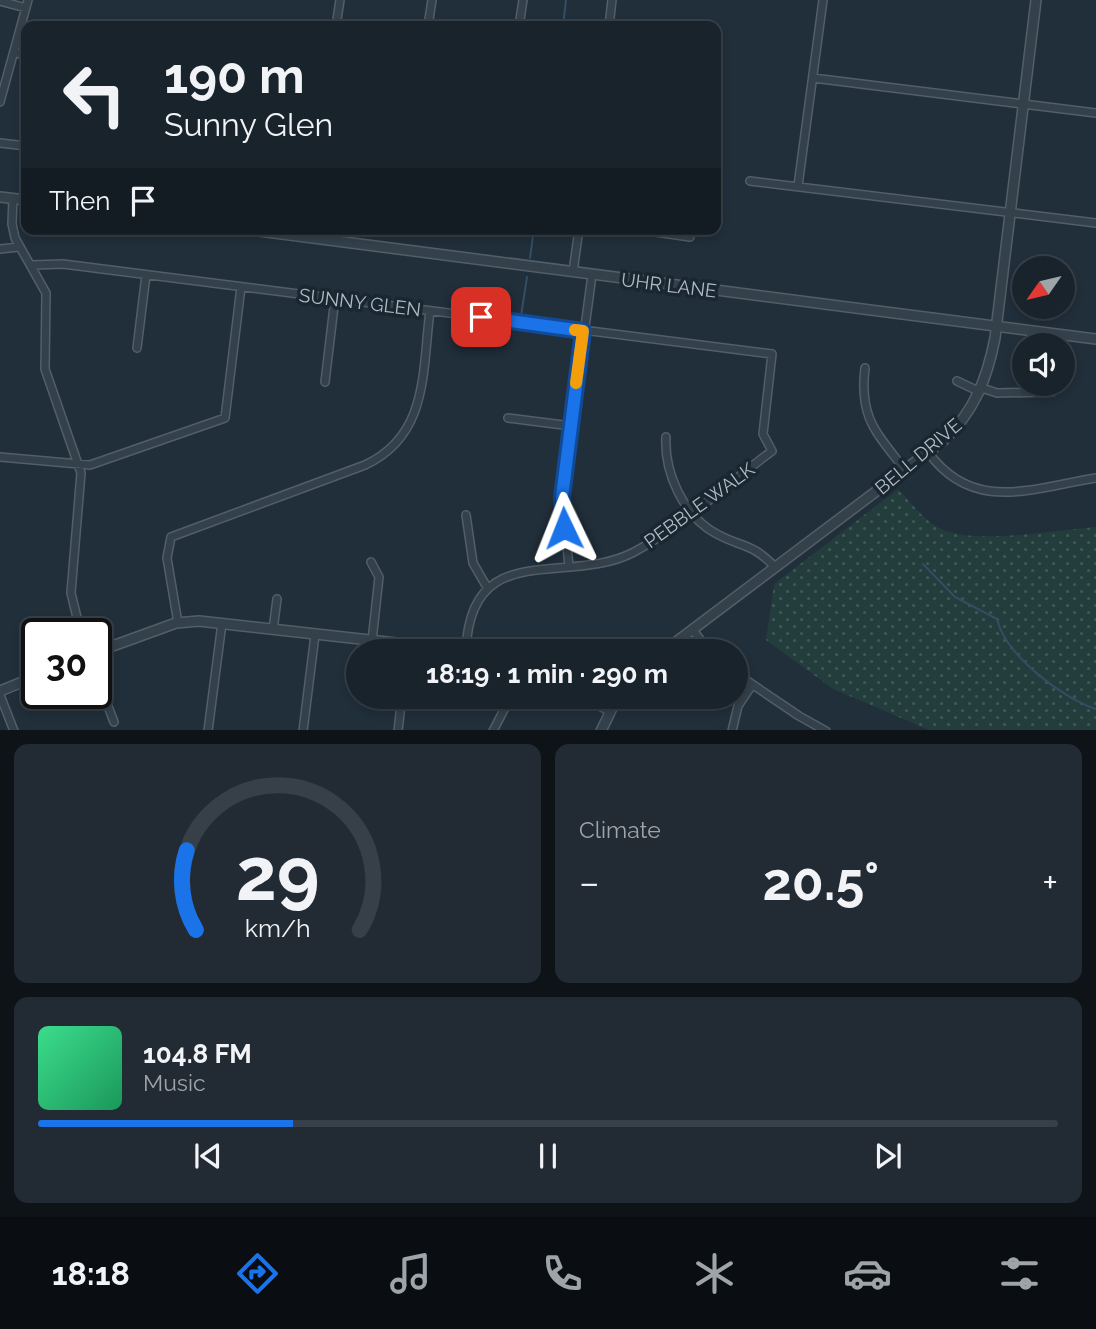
<!DOCTYPE html>
<meta charset="utf-8">
<style>
body{margin:0;font-family:Raleway,sans-serif;background:#222b34;color:#f1f3f6;height:100vh;display:flex;flex-direction:column;font-size:26px;white-space:nowrap}
*{box-sizing:border-box;margin:0}
p{font-size:23px;color:#9fa4a9}
.icon{flex:none;width:38px;height:38px;fill:none;stroke:currentColor;stroke-width:2;stroke-linecap:round;stroke-linejoin:round}
.map{position:relative;height:730px;overflow:hidden}
.drawer{display:flex;flex-direction:column;gap:14px;padding:14px;background:#0e1318;flex:1}
.drawer>*{flex:none}
.guide{position:absolute;left:21px;top:21px;width:700px;height:214px;border-radius:14px;box-shadow:0 4px 10px #0003,0 0 0 2px #374048;background:#19232c;color:#f1f3f6;overflow:hidden}
.needle{width:46px;rotate:236deg}
.buttons{position:absolute;left:1012px;top:256px;display:grid;gap:14px}
.buttons a{display:grid;place-items:center;width:63px;height:63px;border-radius:50%;background:#19232c;box-shadow:0 4px 10px #0003,0 0 0 2px #374048;font-size:35px}
.speed{position:absolute;left:21px;top:618px;display:flex;gap:14px;font-size:35px;font-weight:700;text-align:center}
.speed>*{display:grid;place-content:center;width:91px;height:91px;border-radius:50%;background:#19232c;box-shadow:0 4px 10px #0003,0 0 0 2px #374048;line-height:1}
.speed .limit{border:4px solid #111;border-radius:10px;background:#fff;color:#111}
.pin{position:absolute;display:grid;place-items:center;width:60px;height:60px;color:#fff;margin:-30px;border-radius:14px;box-shadow:0 4px 10px #0006}
.me{position:absolute;width:77px;margin:-38px;rotate:358deg;stroke-linejoin:round;filter:drop-shadow(0 0 5px #0008)}
.turn{display:flex;align-items:center;gap:24px;height:147px;padding:0 28px;font-size:32px}
.turn .icon{width:91px;height:91px;stroke-width:2.5}
.turn b{display:block;font-size:49px;line-height:60px}
.then{display:flex;align-items:center;height:66px;padding:0 28px;background:#0003;gap:14px;font-size:26px}
.big{font-size:52px;font-weight:700;line-height:1.1}
.drawer .card{flex:1;display:flex;flex-direction:column;justify-content:center;gap:10px;min-width:0;padding:0 24px;border-radius:14px;background:#222b34}
.drawer .dial{align-items:center;gap:0}
.dial svg{height:182px;overflow:visible;fill:none;stroke:#374048;stroke-width:7;stroke-linecap:round;text-anchor:middle}
.dial text{fill:#f1f3f6;stroke:none}
.song{display:flex;align-items:center;gap:21px}
.cover{width:84px;height:84px;border-radius:10px;background:linear-gradient(135deg,hsl(150 70% 55%),hsl(150 70% 35%))}
.played{height:7px;border-radius:4px;background:linear-gradient(90deg,#1a73e8 25%,#374048 25%)}
.keys{display:flex;justify-content:space-around;direction:ltr}
.heat{display:flex;justify-content:space-between;align-items:center;font-size:38px;direction:ltr}
.drawer .tiles{flex:1;display:grid;gap:14px;grid-template-columns:1fr 1fr}
.card:last-child{grid-column:span 2}
.trip{position:absolute;left:346px;top:639px;width:402px;height:70px;border-radius:35px;background:#19232c;box-shadow:0 4px 10px #0003,0 0 0 2px #374048;font-weight:700;line-height:70px;text-align:center}
.tabs{display:flex;height:112px;justify-content:space-around;align-items:center;background:#0a0e12;color:#9fa4a9}
.tabs .icon{width:49px;height:49px}
.tabs .on{color:#1a73e8}
.tabs b{font-size:32px;color:#f1f3f6}
.map>svg:first-child{display:block}
.grass{fill:url(#grass-dots)}
.lines{fill:none;stroke-linecap:round;stroke-linejoin:round}
.stream{stroke:#344d63;stroke-width:2}
.minor-casing{stroke:#525e69;stroke-width:10}
.tertiary-casing{stroke:#525e69;stroke-width:12}
.minor{stroke:#34414b;stroke-width:7}
.tertiary{stroke:#34414b;stroke-width:9}
.route-casing{stroke:#114b97;stroke-width:18}
.route{stroke:#1a73e8;stroke-width:12}
.slow{stroke:#f59e0b;stroke-width:12}
.labels{text-anchor:middle;dominant-baseline:central;stroke-width:7;stroke-linejoin:round;paint-order:stroke}
.street-label{font-size:19px;fill:#afbbc7;stroke:#1a2630}
</style>
<div class="map">
<svg width="1096" height="731" viewBox="0 0 1096 731">
<defs>
<pattern id="grass-dots" width="8" height="8" patternUnits="userSpaceOnUse" patternTransform="scale(1.75)"><rect width="8" height="8" fill="#233c3c"/><path d="M2 2h.1M6 6h.1" fill="none" stroke="#405657" stroke-width="1.8" stroke-linecap="round"/></pattern>
</defs>
<rect width="100%" height="100%" fill="#212f3b"/>
<path class="grass" d="M898,489C910,501 925,522 941,529C975,545 1057,530 1096,527V730H929L833,689L766,640L774,584Z"/>
<g class="lines">
<path class="stream" d="M563,26L566,0
M530,258L534,229
M521,316L527,277
M923,564L955,597L997,619C1005,655 1062,698 1096,709"/>
<defs>
<path id="minor" d="M0,1L26,8
M336,26L340,0
M428,26L432,0
M519,26L523,0
M609,26L612,0
M14,53L26,54
M813,78L1096,113
M0,102L28,0
M0,143L26,146
M750,181L1096,223
M798,186L823,0
M13,198L12,224L15,238L46,293L45,369L81,473L71,593L81,634
M635,229L690,237
M0,249L19,247
M32,265L63,264L772,354L763,434L772,451C730,482 679,528 634,552C568,587 470,536 466,651
M573,272L579,229
M137,348L146,275
M865,368C859,418 876,432 905,470
M957,381L980,392
M325,382L335,298
M982,388L997,393L1052,392
M508,418L571,426
M666,437C664,472 683,515 715,533C742,548 751,542 775,567
M928,452C973,514 1032,488 1096,478
M0,457L90,465L225,418L241,287
M466,515L473,563L488,589
M371,562L379,577L372,641
M569,566L562,497L592,275
M178,623L167,558L171,537L365,465C429,435 422,371 430,311
M273,630L277,599
M693,630L709,651
M737,674L799,716L826,731
M96,675L114,722
M0,695L14,731
M208,731L222,623
M303,731L315,635
M398,731L402,696
M493,731L511,696
M732,731L738,706L752,685"/>
<path id="tertiary" d="M0,197L26,200
M243,229L1096,339
M664,651L943,441C974,412 987,379 995,338L1036,0
M96,652L176,623L199,621L468,651
M0,691L37,676
M583,696L609,710
M601,731L618,696"/>
</defs>
<use href="#minor" class="minor-casing"/>
<use href="#tertiary" class="tertiary-casing"/>
<use href="#minor" class="minor"/>
<use href="#tertiary" class="tertiary"/>
</g>
<g class="lines">
<defs>
<path id="route" d="M481,317L583,331L562,497L564,528"/>
</defs>
<use href="#route" class="route-casing"/>
<use href="#route" class="route"/>
<path class="slow" d="M575,330L583,331L576,383"/>
</g>
<g class="labels">
<g class="street-label">
<text transform="translate(669 285) rotate(7)">UHR LANE</text>
<text transform="translate(360 302) rotate(7)">SUNNY GLEN</text>
<text transform="translate(918 456) rotate(-40)">BELL DRIVE</text>
<text transform="translate(699 505) rotate(-36)">PEBBLE WALK</text>
</g>
</g>
</svg>
<div class="buttons">
<a><svg class="needle" viewBox="-14 -14 28 28"><path d="M0-13l5 13h-10z" fill="#e53935"/><path d="M0 13l5-13h-10z" fill="#9fa4a9"/></svg></a>
<a><svg class="icon" aria-label="sound" viewBox="0 0 24 24"><path d="M4 9h4l5-4v14l-5-4H4zM17 9q2 3 0 6"/></svg></a>
</div>
<div class="speed"><div class="limit">30</div></div>
<div class="pin" style="left:481px;top:317px;background:#d93025"><svg class="icon" aria-label="arrive" viewBox="0 0 24 24"><path d="M6 21V4h12l-3 4 3 4H6"/></svg></div>
<svg class="me" style="left:564px;top:528px" viewBox="-20 -20 40 40"><path d="M0-17L14 15 0 8-14 15z" fill="#1a73e8" stroke="#fff" stroke-width="4"/></svg>
<div class="trip">18:19 · 1 min · 290 m</div>
<div class="guide">
<div class="turn"><svg class="icon" aria-label="left" viewBox="0 0 24 24"><path d="M17 20v-9H6M10 6l-5 5 5 5"/></svg><div><b>190 m</b>Sunny Glen</div></div>
<div class="then">Then<svg class="icon" aria-label="arrive" viewBox="0 0 24 24"><path d="M6 21V4h12l-3 4 3 4H6"/></svg></div>
</div>
</div>
<section class="drawer">
<div class="tiles">
<div class="card dial"><svg viewBox="0 0 100 80">
<path d="M14 69A42 42 0 1 1 86 69"/>
<path d="M14 69A42 42 0 0 1 10 34" stroke="#1a73e8"/>
<text x="50" y="56" font-size="32" font-weight="700">29</text>
<text x="50" y="72" font-size="11">km/h</text>
</svg></div>
<div class="card"><p>Climate</p>
<div class="heat"><a>−</a><b class="big">20.5°</b><a>+</a></div>
</div>
<div class="card">
<div class="song"><i class="cover"></i><div><b>104.8 FM</b><p>Music</p></div></div>
<div class="played"></div>
<div class="keys"><svg class="icon" aria-label="previous" viewBox="0 0 24 24"><path d="M18 5L8 12l10 7zM5 5v14"/></svg><svg class="icon" aria-label="pause" viewBox="0 0 24 24"><path d="M8 5v14M16 5v14"/></svg><svg class="icon" aria-label="next" viewBox="0 0 24 24"><path d="M6 5l10 7-10 7zM19 5v14"/></svg></div>
</div>
</div>
</section>
<nav class="tabs">
<b>18:18</b>
<svg class="icon on" aria-label="directions" viewBox="0 0 24 24"><path d="M12 3l9 9-9 9-9-9zM9 14v-3h6M13 9l2 2-2 2"/></svg>
<svg class="icon" aria-label="music" viewBox="0 0 24 24"><path d="M9 18V5l10-2v13"/><circle cx="6" cy="18" r="3"/><circle cx="16" cy="16" r="3"/></svg>
<svg class="icon" aria-label="phone" viewBox="0 0 24 24"><path d="M5 4h4l2 5-3 2q2 4 5 5l2-3 5 2v4C11 20 4 13 5 4z"/></svg>
<svg class="icon" aria-label="climate" viewBox="0 0 24 24"><path d="M12 3v18M4 7l16 10M4 17L20 7"/></svg>
<svg class="icon" aria-label="car" viewBox="0 0 24 24"><path d="M5 17H2v-5l4-1 3-4h7l3 4 3 1v5h-3M9 17h6M6 11h13"/><circle cx="7" cy="17" r="2"/><circle cx="17" cy="17" r="2"/></svg>
<svg class="icon" aria-label="filters" viewBox="0 0 24 24"><path d="M4 7h16M4 17h16"/><circle cx="9" cy="7" r="2"/><circle cx="15" cy="17" r="2"/></svg>
</nav>
